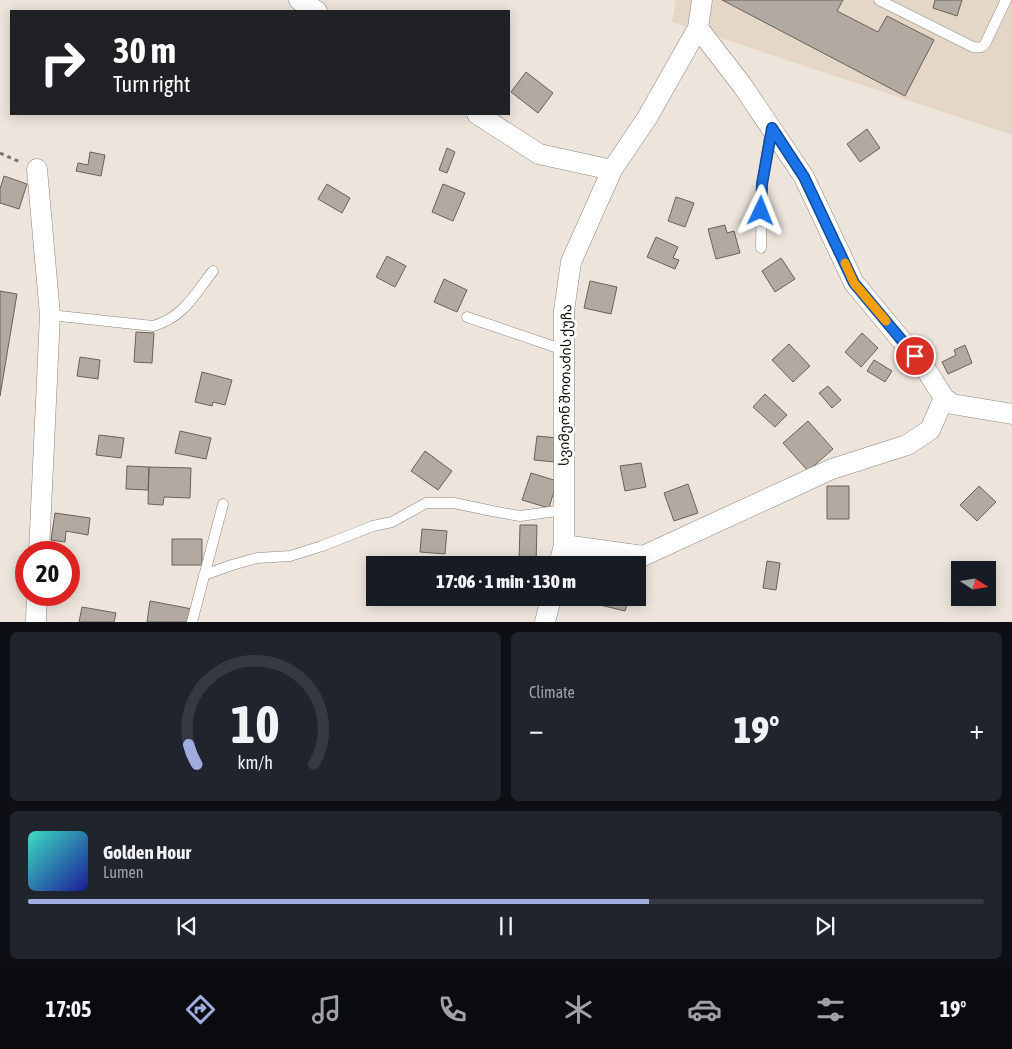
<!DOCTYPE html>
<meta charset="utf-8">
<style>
body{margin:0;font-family:"Asap Condensed","Noto Sans Georgian",sans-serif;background:#20242c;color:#f1f3f6;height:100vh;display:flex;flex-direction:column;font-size:19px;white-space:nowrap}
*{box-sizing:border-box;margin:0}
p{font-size:16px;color:#9ea1a6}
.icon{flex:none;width:28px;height:28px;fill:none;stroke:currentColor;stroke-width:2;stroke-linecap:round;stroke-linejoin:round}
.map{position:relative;height:622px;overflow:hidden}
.panel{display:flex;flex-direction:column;gap:10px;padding:10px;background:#0d0f14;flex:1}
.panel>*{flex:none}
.hud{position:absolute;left:10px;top:10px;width:500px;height:105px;border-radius:0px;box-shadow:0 2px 12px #0003;background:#202124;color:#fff;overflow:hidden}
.needle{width:32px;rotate:102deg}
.controls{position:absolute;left:951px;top:561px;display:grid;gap:10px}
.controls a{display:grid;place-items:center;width:45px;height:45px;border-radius:0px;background:#171b24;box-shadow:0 2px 12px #0003;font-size:25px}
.speed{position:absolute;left:15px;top:541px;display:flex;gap:10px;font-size:25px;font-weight:700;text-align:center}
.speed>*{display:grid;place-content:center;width:65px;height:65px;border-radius:50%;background:#171b24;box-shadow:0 2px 12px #0003;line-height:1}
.speed .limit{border:8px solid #d22;background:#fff;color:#111}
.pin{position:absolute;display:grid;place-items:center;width:42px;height:42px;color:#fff;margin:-21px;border:2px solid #fff;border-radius:50%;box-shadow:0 1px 5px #0007}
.me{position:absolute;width:55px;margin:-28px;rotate:2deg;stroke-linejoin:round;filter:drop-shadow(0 0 4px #0008)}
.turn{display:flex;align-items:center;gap:18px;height:105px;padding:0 20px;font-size:22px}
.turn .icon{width:65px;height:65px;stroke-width:2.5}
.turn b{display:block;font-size:35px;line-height:42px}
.big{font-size:38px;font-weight:800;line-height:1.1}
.panel .tile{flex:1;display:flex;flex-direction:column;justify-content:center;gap:8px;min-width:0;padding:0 18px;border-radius:8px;background:#20242c}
.panel .dial{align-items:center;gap:0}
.dial svg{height:130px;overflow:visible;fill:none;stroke:#363941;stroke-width:7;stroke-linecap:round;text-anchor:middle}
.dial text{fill:#f1f3f6;stroke:none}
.song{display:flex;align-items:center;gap:15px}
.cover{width:60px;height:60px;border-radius:8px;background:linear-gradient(135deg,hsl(170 70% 55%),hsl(240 70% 35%))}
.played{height:5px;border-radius:2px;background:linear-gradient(90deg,#a0abe0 65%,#363941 65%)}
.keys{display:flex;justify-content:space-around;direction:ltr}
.heat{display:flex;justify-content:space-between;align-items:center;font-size:28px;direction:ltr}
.panel .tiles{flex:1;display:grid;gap:10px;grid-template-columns:1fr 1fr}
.tile:last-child{grid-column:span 2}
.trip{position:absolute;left:366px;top:556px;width:280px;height:50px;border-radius:0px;background:#171b24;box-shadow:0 2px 12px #0003;font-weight:800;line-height:50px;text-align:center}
.tabs{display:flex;height:80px;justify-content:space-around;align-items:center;background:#090b0e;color:#9ea1a6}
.tabs .icon{width:35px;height:35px}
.tabs .active{color:#a0abe0}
.tabs b{font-size:22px;color:#f1f3f6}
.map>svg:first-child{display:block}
.built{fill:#e4d7c7}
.building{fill:#b2aaa1;stroke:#69625a}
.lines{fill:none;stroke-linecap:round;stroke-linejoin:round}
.lane-casing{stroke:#8e867e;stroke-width:11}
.street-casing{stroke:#8e867e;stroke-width:21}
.path{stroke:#79736d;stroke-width:3;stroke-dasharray:4 4;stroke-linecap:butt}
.lane{stroke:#fff;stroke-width:10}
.street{stroke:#fff;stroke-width:20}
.route-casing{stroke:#114b97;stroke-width:12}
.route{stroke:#1a73e8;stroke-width:9}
.slow{stroke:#f59e0b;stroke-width:9}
.labels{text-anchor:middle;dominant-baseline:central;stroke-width:5;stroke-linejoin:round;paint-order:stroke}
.street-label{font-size:14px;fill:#0e0b08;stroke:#fff}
</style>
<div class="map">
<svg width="1012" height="622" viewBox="0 0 1012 622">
<rect width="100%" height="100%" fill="#ede5db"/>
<path class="built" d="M676,0H1012V135L672,22Z"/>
<path class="building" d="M722,0H843L837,11L878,32L887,16L934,40L905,96Z
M935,0H962L957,16L933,8Z
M526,72L553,93L538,113L511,92Z
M867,129L880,148L860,162L847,144Z
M447,148L455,152L447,173L439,170Z
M90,152L105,155L101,176L76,171L78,163L88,165Z
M4,176L27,184L19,209L0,203V189Z
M327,184L350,198L342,213L318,199Z
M443,184L465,193L453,221L432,212Z
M676,197L694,203L685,227L668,221Z
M725,225L727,233L734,231L740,253L716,259L708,229Z
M656,237L678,247L673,258L679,260L675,269L647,257Z
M387,256L406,266L395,287L376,277Z
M781,258L795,279L775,292L762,271Z
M444,279L467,290L457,312L434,302Z
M590,281L617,287L611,314L584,308Z
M0,291L17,294L0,396Z
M136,332L154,333L152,363L134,362Z
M862,333L878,348L861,367L845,352Z
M789,344L810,366L793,382L772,360Z
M965,345L972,363L948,374L942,362L956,355L954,350Z
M80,357L100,360L98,379L77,376Z
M874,360L892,371L885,382L867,371Z
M202,372L232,380L225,405L213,402L212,406L195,402Z
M828,386L841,400L832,408L819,393Z
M765,394L787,415L775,427L753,407Z
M808,421L833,449L808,471L783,443Z
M180,431L211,438L206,459L175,453Z
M99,435L124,438L121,458L96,455Z
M537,436L558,438L555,462L534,460Z
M425,451L452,471L438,490L411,471Z
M641,463L646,487L625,491L620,466Z
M127,466L149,467L148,490L126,489Z
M149,467L191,468L190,498L164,497L163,505L148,504Z
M531,473L557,481L549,508L522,500Z
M688,484L698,513L674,521L664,493Z
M827,486H849V519H827Z
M979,486L996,502L977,521L960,505Z
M55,513L90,518L88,535L66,531L65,542L51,540Z
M520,525H537L536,564L519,563Z
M422,529L447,531L445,554L420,552Z
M172,539H202V565H172Z
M767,561L780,563L776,590L763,588Z
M602,598H629L625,611L600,605Z
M150,601L192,609L190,622H147Z
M82,607L116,613L114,622H79Z"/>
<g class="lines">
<defs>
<path id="lane" d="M879,0L973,47C979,48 982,48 985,44L1006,0
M761,248L762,184L771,129
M50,315L153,326C184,317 194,295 213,271
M467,317L564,350
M204,575L232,565L257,558L290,556L322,546L373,526L392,522L426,503H454L492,511L520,516L564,510
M192,622L223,504"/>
<path id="street" d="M299,0L317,11
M698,28L742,85L804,177L854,283L927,371L944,398L952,404L1012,414
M477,114L539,154L612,170
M37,169L50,315L39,552
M564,545L643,556L832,469L907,445L930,430L944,398
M559,565L564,545V311L571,262L612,170L647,118L698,28L702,0
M36,622L37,595
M545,622L551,598"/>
</defs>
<use href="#lane" class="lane-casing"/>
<use href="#street" class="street-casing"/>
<path class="path" d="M0,153L20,162"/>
<use href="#lane" class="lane"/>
<use href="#street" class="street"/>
</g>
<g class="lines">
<defs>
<path id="route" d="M761,211L762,184L772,128L804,177L854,283L915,356"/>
</defs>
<use href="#route" class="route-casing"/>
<use href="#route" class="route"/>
<path class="slow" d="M845,263L854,283L886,321"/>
</g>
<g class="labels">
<g class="street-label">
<text transform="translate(565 385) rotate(-89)">სვიმეონ შოთაძის ქუჩა</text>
</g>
</g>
</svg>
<div class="controls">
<a><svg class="needle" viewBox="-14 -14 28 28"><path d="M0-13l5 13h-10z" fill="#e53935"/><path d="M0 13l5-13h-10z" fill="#9ea1a6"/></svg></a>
</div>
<div class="speed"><div class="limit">20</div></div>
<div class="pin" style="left:915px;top:356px;background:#d93025"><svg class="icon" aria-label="arrive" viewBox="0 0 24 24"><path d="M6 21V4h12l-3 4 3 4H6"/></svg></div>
<svg class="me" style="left:761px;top:211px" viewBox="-20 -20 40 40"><path d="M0-17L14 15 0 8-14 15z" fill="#1a73e8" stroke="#fff" stroke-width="4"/></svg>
<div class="trip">17:06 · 1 min · 130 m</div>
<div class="hud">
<div class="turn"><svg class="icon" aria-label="right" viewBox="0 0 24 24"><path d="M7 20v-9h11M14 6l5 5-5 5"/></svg><div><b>30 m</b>Turn right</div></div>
</div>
</div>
<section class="panel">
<div class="tiles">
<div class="tile dial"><svg viewBox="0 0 100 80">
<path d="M14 69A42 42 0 1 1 86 69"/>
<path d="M14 69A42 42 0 0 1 9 57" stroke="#a0abe0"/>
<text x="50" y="56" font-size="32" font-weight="700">10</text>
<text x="50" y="72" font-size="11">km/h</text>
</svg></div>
<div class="tile"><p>Climate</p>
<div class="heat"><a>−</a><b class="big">19°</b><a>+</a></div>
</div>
<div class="tile">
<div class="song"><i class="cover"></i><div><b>Golden Hour</b><p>Lumen</p></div></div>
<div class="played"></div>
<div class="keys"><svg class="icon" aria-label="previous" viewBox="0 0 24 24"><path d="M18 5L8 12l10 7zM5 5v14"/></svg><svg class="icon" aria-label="pause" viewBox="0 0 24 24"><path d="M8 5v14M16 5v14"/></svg><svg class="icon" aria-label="next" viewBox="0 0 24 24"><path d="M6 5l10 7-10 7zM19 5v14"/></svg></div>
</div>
</div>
</section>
<nav class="tabs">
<b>17:05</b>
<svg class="icon active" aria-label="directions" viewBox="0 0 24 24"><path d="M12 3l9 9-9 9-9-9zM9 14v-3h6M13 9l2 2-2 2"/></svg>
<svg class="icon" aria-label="music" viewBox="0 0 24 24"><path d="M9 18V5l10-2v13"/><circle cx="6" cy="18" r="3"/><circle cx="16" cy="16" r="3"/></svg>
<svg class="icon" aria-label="phone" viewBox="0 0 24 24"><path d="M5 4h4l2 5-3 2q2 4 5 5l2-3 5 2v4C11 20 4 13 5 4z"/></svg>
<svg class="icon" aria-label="climate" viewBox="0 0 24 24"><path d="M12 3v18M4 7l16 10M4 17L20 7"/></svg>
<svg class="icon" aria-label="car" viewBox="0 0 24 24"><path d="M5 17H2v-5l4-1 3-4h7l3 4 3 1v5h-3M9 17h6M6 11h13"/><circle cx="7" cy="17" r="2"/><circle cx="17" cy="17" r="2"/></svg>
<svg class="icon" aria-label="filters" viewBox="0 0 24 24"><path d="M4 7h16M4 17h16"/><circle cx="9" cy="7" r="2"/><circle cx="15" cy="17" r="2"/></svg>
<b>19°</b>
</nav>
